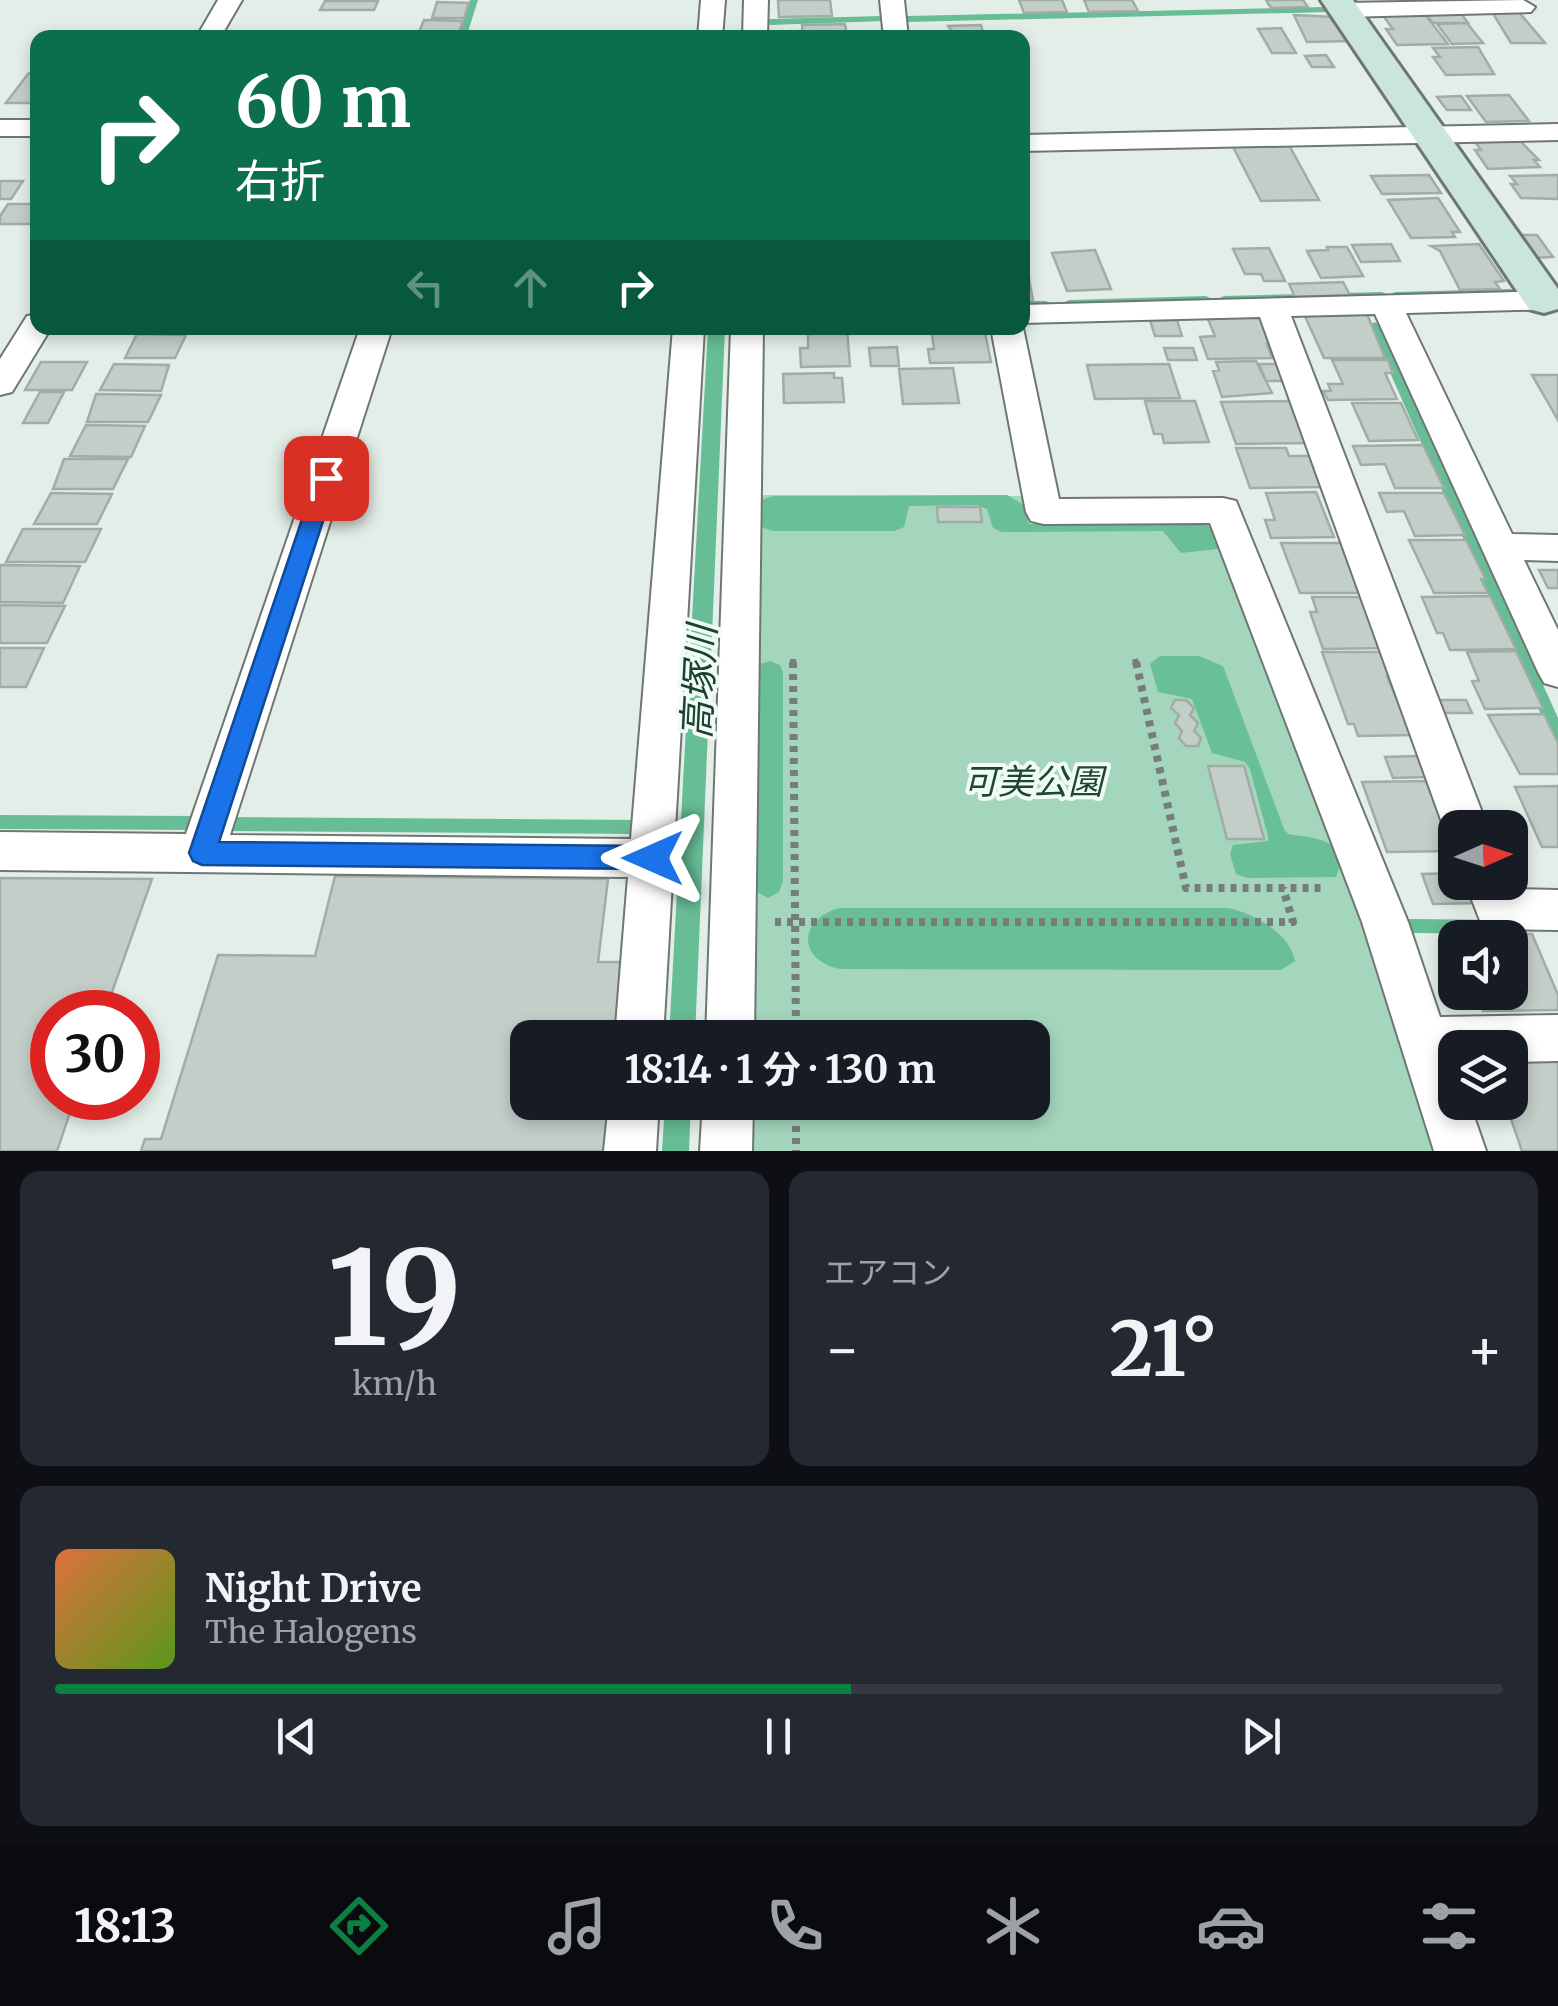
<!DOCTYPE html>
<html lang="ja">
<meta charset="utf-8">
<style>
body{margin:0;font-family:Merriweather,"Noto Sans JP",serif;background:#242831;color:#f1f3f6;height:100vh;display:flex;flex-direction:column;font-size:38px;white-space:nowrap}
*{box-sizing:border-box;margin:0}
p{font-size:32px;color:#9ea1a6}
.icon{flex:none;width:55px;height:55px;fill:none;stroke:currentColor;stroke-width:2;stroke-linecap:round;stroke-linejoin:round}
.map{position:relative;height:1151px;overflow:hidden}
.side{display:flex;flex-direction:column;gap:20px;padding:20px;background:#0d0f14;flex:1}
.side>*{flex:none}
.banner{position:absolute;left:30px;top:30px;width:1000px;height:305px;border-radius:20px;box-shadow:0 5px 15px #0003;background:#0b6e4f;color:#fff;overflow:hidden}
.needle{width:65px;rotate:87deg}
.tools{position:absolute;left:1438px;top:810px;display:grid;gap:20px}
.tools a{display:grid;place-items:center;width:90px;height:90px;border-radius:20px;background:#171b24;box-shadow:0 5px 15px #0003;font-size:50px}
.speed{position:absolute;left:30px;top:990px;display:flex;gap:20px;font-size:50px;font-weight:700;text-align:center}
.speed>*{display:grid;place-content:center;width:130px;height:130px;border-radius:50%;background:#171b24;box-shadow:0 5px 15px #0003;line-height:1}
.speed .limit{border:15px solid #d22;background:#fff;color:#111}
.pin{position:absolute;display:grid;place-items:center;width:85px;height:85px;color:#fff;margin:-42px;border-radius:20px;box-shadow:0 5px 15px #0006}
.me{position:absolute;width:110px;margin:-55px;rotate:270deg;stroke-linejoin:round;filter:drop-shadow(0 0 8px #0008)}
.turn{display:flex;align-items:center;gap:35px;height:210px;padding:0 40px;font-size:45px}
.turn .icon{width:130px;height:130px;stroke-width:2.5}
.turn b{display:block;font-size:70px;line-height:85px}
.lanes{display:flex;align-items:center;height:95px;padding:0 40px;background:#0003;justify-content:center;gap:50px;direction:ltr}
.lanes .off{opacity:.35}
.big{font-size:75px;font-weight:700;line-height:1.1}
.side .tile{flex:1;display:flex;flex-direction:column;justify-content:center;gap:15px;min-width:0;padding:0 35px;border-radius:20px;background:#242831}
.side .dial{align-items:center;gap:0}
.dial b{font-size:130px;line-height:1}
.song{display:flex;align-items:center;gap:30px}
.cover{width:120px;height:120px;border-radius:15px;background:linear-gradient(135deg,hsl(20 70% 55%),hsl(90 70% 35%))}
.played{height:10px;border-radius:5px;background:linear-gradient(90deg,#0b8043 55%,#363941 55%)}
.keys{display:flex;justify-content:space-around;direction:ltr}
.heat{display:flex;justify-content:space-between;align-items:center;font-size:55px;direction:ltr}
.side .tiles{flex:1;display:grid;gap:20px;grid-template-columns:1fr 1fr}
.tile:last-child{grid-column:span 2}
.trip{position:absolute;left:510px;top:1020px;width:540px;height:100px;border-radius:20px;background:#171b24;box-shadow:0 5px 15px #0003;font-weight:700;line-height:100px;text-align:center}
.menu{display:flex;height:160px;justify-content:space-around;align-items:center;background:#090b0e;color:#9ea1a6}
.menu .icon{width:70px;height:70px}
.menu .selected{color:#0b8043}
.menu b{font-size:45px;color:#f1f3f6}
.map>svg:first-child{display:block}
.green{fill:#a4d6bd}
.forest{fill:#69bf98}
.water{fill:#67bd96}
.lines{fill:none;stroke-linecap:round;stroke-linejoin:round}
.stream{fill:#67bd96;fill-rule:evenodd}
.building{fill:#c4cec9;stroke:#a2aba6;stroke-width:2.5}
.street-casing{stroke:#6e7772;stroke-width:4}
.secondary-casing{stroke:#6e7772;stroke-width:6}
.path-far1{stroke:#777e7a;stroke-width:6;stroke-dasharray:5 5;stroke-linecap:butt}
.path{stroke:#777e7a;stroke-width:8;stroke-dasharray:6 6;stroke-linecap:butt}
.street{fill:#fff;fill-rule:evenodd}
.secondary{fill:#cae6da;fill-rule:evenodd}
.route{fill:#1a73e8;stroke:#114b97;stroke-width:2.5}
.labels{text-anchor:middle;dominant-baseline:central;stroke-width:8;stroke-linejoin:round;paint-order:stroke}
.park-label{font-size:35px;font-style:italic;fill:#1f4534;stroke:#f1fbf5}
.water-label{font-size:38px;font-style:italic;fill:#1b4130;stroke:#f1fbf5}
</style>
<div class="map">
<svg width="1558" height="1151" viewBox="0 0 1558 1151">
<rect width="100%" height="100%" fill="#e4eee8"/>
<path class="green" d="M759,495L1022,496L1027,521L1033,525L1209,523L1361,923L1433,1151H749L750,1103L1032,1102V1038L751,1037Z"/>
<path class="forest" d="M1007,495L1024,505L1029,524L1202,523L1211,528L1218,549L1181,553L1163,531L1002,532L993,528L987,509L977,505L909,506L904,527L894,531H773L761,527V500L773,496Z
M1160,656H1199L1223,666L1284,829L1288,834C1311,838 1352,838 1336,877L1247,878L1236,874L1230,854L1233,845L1268,841V836L1250,769L1245,762L1212,753L1192,699L1158,692L1150,664Z
M770,661L780,665L783,672V880L779,892L768,898L757,892L754,881L757,671L760,664Z
M840,908H1228C1253,913 1290,933 1295,961L1281,970L840,969C796,960 799,918 840,908Z"/>
<path class="water" d="M708,328H725L695,1037H669Z
M665,1103H691L689,1151H662Z"/>
<g class="lines">
<path class="stream" d="M470,0H478L466,38H457Z
M1325,7L1329,10L1328,12L907,22L903,19L907,16Z
M882,16L885,17V21L770,25L766,22L770,19Z
M1510,289L1514,290V294L1395,298L1389,295L1395,292Z
M1381,292L1385,293V297L1224,302L1218,299L1224,296Z
M1206,296L1212,299L1210,301L1069,306L1063,303L1069,300Z
M1022,301H1046L1052,304L1046,307H1022Z
M1375,322L1381,325L1558,718V741L1553,739L1550,735L1369,325Z
M0,815L197,816L203,818L205,823L203,828L197,830L0,829Z
M227,817L639,820L645,822L647,827L645,832L639,834L227,831L221,829L219,824L221,819Z
M1410,919L1509,920L1515,922L1517,927L1515,932L1509,934L1410,933L1404,931L1402,926L1404,921Z"/>
</g>
<path class="building" d="M778,0H830L832,16L779,17Z
M1019,0H1062L1067,12L1024,13Z
M1084,0H1132L1138,11L1089,12Z
M1266,0H1303L1308,7L1271,8Z
M325,1H378L374,10H320Z
M437,2L469,3L464,18H432Z
M1518,11L1545,43H1511L1492,12Z
M1423,12L1448,44L1397,45L1386,29H1393L1381,13Z
M1460,12L1468,23H1433L1425,13Z
M1294,15L1334,17L1350,41L1307,42Z
M424,20L463,21L459,32H419Z
M1467,23L1483,43L1452,44L1437,24Z
M845,24L847,35L803,36L802,25Z
M981,25L985,38H957L948,26Z
M1281,28L1296,53H1272L1258,29Z
M1478,47L1494,74L1446,75L1433,57H1440L1433,48Z
M1326,55L1334,67H1312L1305,56Z
M38,68V99L33,103H6L28,74Z
M1509,95L1529,121L1486,122L1467,96Z
M1461,96L1471,110H1447L1437,97Z
M1517,138L1539,160H1534L1540,167L1488,169L1475,150H1481L1473,139Z
M1289,145L1319,200L1261,201L1233,147Z
M1429,175L1441,193L1382,194L1371,176Z
M1558,175V199L1521,198L1511,184H1517L1510,176Z
M0,181H23L11,199H0Z
M1438,198L1460,232H1452L1455,237L1411,238L1388,200Z
M8,204H38V224H0V216Z
M1519,235H1537L1553,257L1535,258Z
M1391,244L1400,261L1361,262L1352,245Z
M1479,244L1504,281L1495,282L1500,289L1460,290L1440,251L1431,246Z
M1327,247H1347L1363,276L1321,278L1307,251L1328,250Z
M1269,248L1285,281H1264L1261,274H1245L1233,249Z
M1095,250L1111,289L1067,291L1052,253Z
M1022,261H1026L1033,301H1022Z
M1343,282L1350,295L1295,297L1289,284Z
M1304,314H1367L1385,358H1324Z
M1258,316L1266,320L1277,344H1267L1272,358L1208,359L1200,337L1215,336L1207,317Z
M1150,320H1177L1182,336H1155Z
M931,328H984L991,362L930,363L928,349H934Z
M847,329L850,366L801,367L800,348H808V330Z
M137,334L186,335L175,358H125Z
M897,347L899,366H871L869,348Z
M1164,348H1193L1197,360H1168Z
M1332,360H1388L1393,373H1385L1397,399L1328,400L1323,391H1331L1328,384H1343Z
M1256,361L1272,393L1222,397L1213,371L1219,370L1216,362Z
M41,362H87L72,390H25Z
M114,364L169,365L161,391L100,390Z
M1169,364L1180,398L1095,399L1087,365Z
M1259,364H1281L1289,381H1266Z
M953,368L959,403L903,404L899,369Z
M834,373V378H842L844,402L784,403L783,374Z
M1532,375H1558V420Z
M40,392H64L48,423H23Z
M96,394L161,395L148,422H87Z
M1145,401H1195L1209,442L1164,443L1162,434H1154Z
M1298,401L1310,443L1236,444L1221,402Z
M1352,403H1401L1418,440L1369,441Z
M86,425L145,426L131,457L70,456Z
M1423,445L1444,488H1395L1385,464L1361,465L1353,446Z
M1236,448H1286L1289,456H1313L1326,487L1250,488Z
M64,459H128L113,489H53Z
M1316,492L1334,537L1271,538L1265,520H1275L1266,493Z
M51,493L112,494L97,524H34Z
M1379,493H1444L1465,535L1415,536L1404,511L1387,512Z
M937,507H980L982,522H938Z
M23,529H101L85,562H6Z
M1409,540H1466L1485,578L1481,579L1488,593H1434Z
M1281,543H1341L1362,593H1300Z
M0,565L80,566L63,603L0,602Z
M1539,570H1558V588H1548Z
M1490,596L1516,649L1450,650L1443,633H1437L1422,597Z
M1312,597H1364L1384,648L1323,649L1310,612H1317Z
M0,605L65,606L47,643H0Z
M0,648H44L26,687H0Z
M1516,651L1543,708L1485,709L1472,681H1479L1467,652Z
M1322,652H1384L1395,676H1387L1397,700L1407,701L1413,735L1358,736L1354,724H1348Z
M1175,700H1186L1194,708L1190,715L1198,723L1194,731L1201,738L1198,746H1186L1179,738L1182,731L1175,723L1179,715L1171,708Z
M1434,700H1466L1472,713H1439Z
M1544,714L1558,743V774H1520L1488,715Z
M1419,756L1427,777L1393,778L1385,757Z
M1208,766H1244L1264,839H1227Z
M1430,781L1455,851L1387,852L1362,782Z
M1558,786V847H1542L1515,787Z
M1455,873V882H1474L1482,903L1433,904L1422,874Z
M335,876L608,879L598,962H622L615,1038H528V1102H610L605,1151H141L145,1139H161L218,955L315,956Z
M0,878L152,879L105,1012H52V1098H75L57,1151H0Z
M1465,934H1532L1558,995V1010L1483,1011L1476,992H1510V938H1466Z
M1558,1056V1151H1522L1505,1102H1510V1057Z"/>
<g class="lines">
<defs>
<path id="street" d="M218,0H242L220,38H196Z
M701,0H725L722,38H698Z
M744,0H768L767,38H743Z
M880,0H904L908,38H884Z
M1523,0L1535,7L1531,12L1344,17L1332,10L1344,3Z
M0,120H38V136H0Z
M1558,124V140L1022,151V135Z
M1558,291V309L1406,313L1512,534L1558,535V561L1524,560L1558,630V687L1544,683L1538,672L1375,314L1291,316L1488,828H1455V842L1444,828L1260,317L1022,323V305Z
M38,314V328H51L12,392L0,395V359L27,316Z
M360,328H392L230,835L631,839L673,328H704L663,1038H615L628,877L0,870V832L186,834Z
M731,328H763L754,1038H706Z
M991,328H1023L1059,499L1223,498L1236,501L1408,922L1440,1017L1558,1015V1061L1510,1062V1048H1455V1102H1469L1486,1151H1434L1362,922L1210,523L1044,524L1031,521L1026,512Z
M1465,882H1510L1512,889L1558,890V930L1497,929L1481,923Z
M609,1102H659L656,1151H604Z
M703,1102H753L752,1151H700Z"/>
<path id="secondary" d="M1321,0H1353L1558,289V309L1544,313L1529,309Z"/>
</defs>
<use href="#street" class="street-casing"/>
<use href="#secondary" class="secondary-casing"/>
<path class="path-far1" d="M793,659V664
M1135,659L1136,664"/>
<path class="path" d="M793,662L796,1038
M1136,662L1186,888H1325
M775,922H1293L1283,888
M796,1102V1151"/>
<use href="#street" class="street"/>
<use href="#secondary" class="secondary"/>
</g>
<path class="route" d="M326,471L337,478L219,842L653,846L662,849L666,858L662,866L653,869L202,865L193,861L189,853L316,478Z"/>
<g class="labels">
<g class="park-label">
<text x="1033" y="782">可美公園</text>
</g>
<g class="water-label">
<text transform="translate(699 682) rotate(-87)">高塚川</text>
</g>
</g>
</svg>
<div class="tools">
<a><svg class="needle" viewBox="-14 -14 28 28"><path d="M0-13l5 13h-10z" fill="#e53935"/><path d="M0 13l5-13h-10z" fill="#9ea1a6"/></svg></a>
<a><svg class="icon" aria-label="sound" viewBox="0 0 24 24"><path d="M4 9h4l5-4v14l-5-4H4zM17 9q2 3 0 6"/></svg></a>
<a><svg class="icon" aria-label="layers" viewBox="0 0 24 24"><path d="M12 4l9 5-9 5-9-5zM3 14l9 5 9-5"/></svg></a>
</div>
<div class="speed"><div class="limit">30</div></div>
<div class="pin" style="left:326px;top:478px;background:#d93025"><svg class="icon" aria-label="arrive" viewBox="0 0 24 24"><path d="M6 21V4h12l-3 4 3 4H6"/></svg></div>
<svg class="me" style="left:653px;top:858px" viewBox="-20 -20 40 40"><path d="M0-17L14 15 0 8-14 15z" fill="#1a73e8" stroke="#fff" stroke-width="4"/></svg>
<div class="trip">18:14 · 1 分 · 130 m</div>
<div class="banner">
<div class="turn"><svg class="icon" aria-label="right" viewBox="0 0 24 24"><path d="M7 20v-9h11M14 6l5 5-5 5"/></svg><div><b>60 m</b>右折</div></div>
<div class="lanes"><svg class="icon off" aria-label="left" viewBox="0 0 24 24"><path d="M17 20v-9H6M10 6l-5 5 5 5"/></svg><svg class="icon off" aria-label="ahead" viewBox="0 0 24 24"><path d="M12 20V5M6 11l6-6 6 6"/></svg><svg class="icon" aria-label="right" viewBox="0 0 24 24"><path d="M7 20v-9h11M14 6l5 5-5 5"/></svg></div>
</div>
</div>
<section class="side">
<div class="tiles">
<div class="tile dial"><b>19</b><p>km/h</p></div>
<div class="tile"><p>エアコン</p>
<div class="heat"><a>−</a><b class="big">21°</b><a>+</a></div>
</div>
<div class="tile">
<div class="song"><i class="cover"></i><div><b>Night Drive</b><p>The Halogens</p></div></div>
<div class="played"></div>
<div class="keys"><svg class="icon" aria-label="previous" viewBox="0 0 24 24"><path d="M18 5L8 12l10 7zM5 5v14"/></svg><svg class="icon" aria-label="pause" viewBox="0 0 24 24"><path d="M8 5v14M16 5v14"/></svg><svg class="icon" aria-label="next" viewBox="0 0 24 24"><path d="M6 5l10 7-10 7zM19 5v14"/></svg></div>
</div>
</div>
</section>
<nav class="menu">
<b>18:13</b>
<svg class="icon selected" aria-label="directions" viewBox="0 0 24 24"><path d="M12 3l9 9-9 9-9-9zM9 14v-3h6M13 9l2 2-2 2"/></svg>
<svg class="icon" aria-label="music" viewBox="0 0 24 24"><path d="M9 18V5l10-2v13"/><circle cx="6" cy="18" r="3"/><circle cx="16" cy="16" r="3"/></svg>
<svg class="icon" aria-label="phone" viewBox="0 0 24 24"><path d="M5 4h4l2 5-3 2q2 4 5 5l2-3 5 2v4C11 20 4 13 5 4z"/></svg>
<svg class="icon" aria-label="climate" viewBox="0 0 24 24"><path d="M12 3v18M4 7l16 10M4 17L20 7"/></svg>
<svg class="icon" aria-label="car" viewBox="0 0 24 24"><path d="M5 17H2v-5l4-1 3-4h7l3 4 3 1v5h-3M9 17h6M6 11h13"/><circle cx="7" cy="17" r="2"/><circle cx="17" cy="17" r="2"/></svg>
<svg class="icon" aria-label="filters" viewBox="0 0 24 24"><path d="M4 7h16M4 17h16"/><circle cx="9" cy="7" r="2"/><circle cx="15" cy="17" r="2"/></svg>
</nav>
